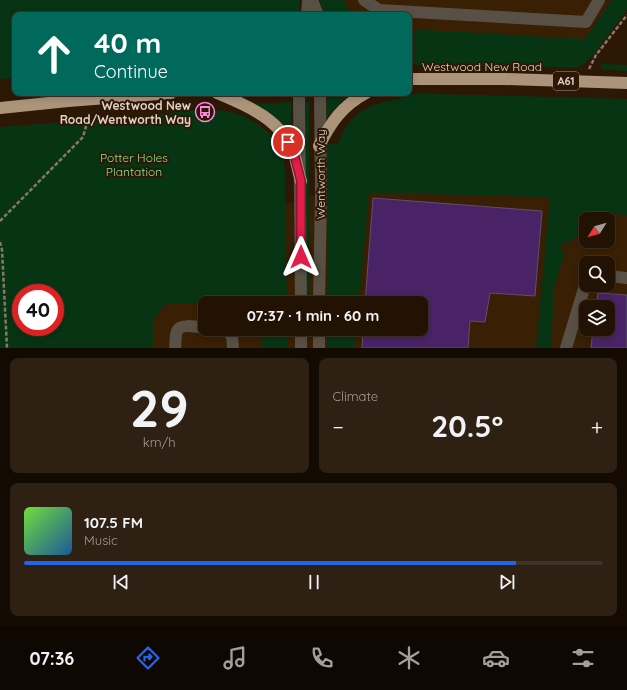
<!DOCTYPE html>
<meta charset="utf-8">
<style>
body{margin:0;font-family:Quicksand,sans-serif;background:#2e2013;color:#f1f3f6;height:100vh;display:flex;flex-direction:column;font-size:15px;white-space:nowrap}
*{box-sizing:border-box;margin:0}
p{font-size:13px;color:#a29e9a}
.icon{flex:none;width:22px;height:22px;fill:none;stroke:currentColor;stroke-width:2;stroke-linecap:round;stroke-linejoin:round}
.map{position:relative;height:348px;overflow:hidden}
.sheet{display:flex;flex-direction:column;gap:10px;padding:10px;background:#130a02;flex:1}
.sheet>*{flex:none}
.banner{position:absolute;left:12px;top:12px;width:400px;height:84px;border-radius:8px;box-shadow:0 2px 6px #0003,0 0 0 1px #3f3226;background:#00695c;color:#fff;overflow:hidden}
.needle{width:26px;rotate:233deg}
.buttons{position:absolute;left:579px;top:212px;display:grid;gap:8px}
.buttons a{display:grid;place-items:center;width:36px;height:36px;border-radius:8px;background:#221204;box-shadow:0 2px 6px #0003,0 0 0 1px #3f3226;font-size:20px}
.speed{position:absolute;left:12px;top:284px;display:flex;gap:8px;font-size:20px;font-weight:700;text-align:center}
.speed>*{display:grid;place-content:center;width:52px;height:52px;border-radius:50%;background:#221204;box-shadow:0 2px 6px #0003,0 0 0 1px #3f3226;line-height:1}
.speed .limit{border:6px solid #d22;background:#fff;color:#111}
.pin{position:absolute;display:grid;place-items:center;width:34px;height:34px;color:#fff;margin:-17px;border:2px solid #fff;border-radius:50%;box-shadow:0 1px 4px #0007}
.me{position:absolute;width:44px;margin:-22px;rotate:0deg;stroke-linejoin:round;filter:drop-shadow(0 0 3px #0008)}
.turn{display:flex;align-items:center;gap:14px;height:84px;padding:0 16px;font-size:18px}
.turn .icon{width:52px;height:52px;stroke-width:2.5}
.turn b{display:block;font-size:28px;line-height:34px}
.big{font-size:30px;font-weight:700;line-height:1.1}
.sheet .widget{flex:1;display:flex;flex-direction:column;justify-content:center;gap:6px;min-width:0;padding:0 14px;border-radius:8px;background:#2e2013}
.sheet .dial{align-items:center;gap:0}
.dial b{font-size:52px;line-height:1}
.song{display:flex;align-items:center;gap:12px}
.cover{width:48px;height:48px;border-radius:6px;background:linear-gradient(135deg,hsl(100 70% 55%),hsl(210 70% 35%))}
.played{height:4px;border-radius:2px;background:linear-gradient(90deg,#2563eb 85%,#3f3226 85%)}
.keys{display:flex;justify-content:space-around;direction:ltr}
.heat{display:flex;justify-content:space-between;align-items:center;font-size:22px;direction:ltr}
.sheet .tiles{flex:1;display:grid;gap:10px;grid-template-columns:1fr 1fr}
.widget:last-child{grid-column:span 2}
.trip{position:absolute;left:198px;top:296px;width:230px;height:40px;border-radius:8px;background:#221204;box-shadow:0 2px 6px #0003,0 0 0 1px #3f3226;font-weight:700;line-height:40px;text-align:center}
.tabs{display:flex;height:64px;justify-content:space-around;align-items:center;background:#0e0702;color:#a29e9a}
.tabs .icon{width:28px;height:28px}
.tabs .current{color:#2563eb}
.tabs b{font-size:18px;color:#f1f3f6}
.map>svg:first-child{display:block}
.built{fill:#391f04;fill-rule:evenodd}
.green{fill:#073514;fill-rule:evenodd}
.building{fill:#492366;stroke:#5d506b}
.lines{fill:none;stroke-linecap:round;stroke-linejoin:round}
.path{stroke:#897768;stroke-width:2.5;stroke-dasharray:4 2;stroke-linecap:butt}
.minor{stroke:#595045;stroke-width:12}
.highway{stroke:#ac947b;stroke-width:12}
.route-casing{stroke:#92132f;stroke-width:10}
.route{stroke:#e11d48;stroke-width:7}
.labels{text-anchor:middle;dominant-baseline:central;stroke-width:4;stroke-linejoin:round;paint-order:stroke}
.shield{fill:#2d1805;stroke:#ab9a8c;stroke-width:1}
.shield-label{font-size:11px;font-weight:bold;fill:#e1d2c6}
.street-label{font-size:12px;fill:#e1d2c6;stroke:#2d1805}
.poi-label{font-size:12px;font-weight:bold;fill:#e1d2c6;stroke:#2d1805;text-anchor:end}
.park-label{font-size:12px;fill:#83e595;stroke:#2d1805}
</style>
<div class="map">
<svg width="627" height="348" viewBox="0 0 627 348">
<rect width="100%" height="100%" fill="#2d1805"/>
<path class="built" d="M334,0H627V5L584,64L409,42V15H344Z
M358,182L627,197V348H21V242L262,212ZM586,219H608V241H586ZM586,263H608V285H586ZM21,293H55V327H21ZM205,303H421V329H205ZM586,307H608V329H586Z"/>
<path class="green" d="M0,0H299V15H15V78L0,79Z
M320,0H344L347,8L355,15H325L321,5Z
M612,0H627V10L594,54L584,64L575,68L523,66L409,65V29L585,39Z
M601,64L627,65V71L601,69Z
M399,93L627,99V215L610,214L595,219H586V225L570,243L564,242L560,251L565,252L554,288L551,348H536L550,197L369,193L359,303H327V193L319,146L338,143C351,112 368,104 400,99Z
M346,97L326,119L327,98Z
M291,102V138L253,104Z
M306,102H309V303H306Z
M192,110C204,111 223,109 234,113C253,118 275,134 282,153C286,166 285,182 285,196C286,232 286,267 287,303H166L153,321V348H0V127L152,115ZM21,293H55V327H21Z
M262,329H287V348H261Z
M327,329H356L354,348H327Z"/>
<path class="building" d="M373,198L542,211L535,296L490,293L485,322L470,321L468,348H362L363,329H421V303H365Z
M598,293L627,295V348H591L593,329H608V307H596Z"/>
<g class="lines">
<path class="path" d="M589,69L596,55L627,15
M0,221L83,137L90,112
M0,242L2,250L7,348"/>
<path class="minor" d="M312,0L318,15
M364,0L379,10L586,22L599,0
M307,15L308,0
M299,93L301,303
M608,276L627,278
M319,303L321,194L320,93
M223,329L226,330L232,336L233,348
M175,348C176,343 175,336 177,331C180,323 198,327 205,328
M301,348V329
M319,348V329
M566,348L586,282"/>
<path class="highway" d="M409,79H505L627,83
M217,93C248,106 281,119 294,154C297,163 298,172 301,181
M0,108L68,101L171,93
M319,146C331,122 342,106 366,93"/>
</g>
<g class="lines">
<defs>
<path id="route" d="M288,142L294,154L301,181V257"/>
</defs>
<use href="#route" class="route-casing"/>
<use href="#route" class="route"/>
</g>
<defs>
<symbol id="bus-ring" viewBox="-11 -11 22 22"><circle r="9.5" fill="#2d1805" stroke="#fe85e0" stroke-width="1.5"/><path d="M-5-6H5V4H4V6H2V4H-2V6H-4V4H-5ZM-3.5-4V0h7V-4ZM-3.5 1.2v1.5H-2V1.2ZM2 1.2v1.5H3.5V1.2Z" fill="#fe85e0"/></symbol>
</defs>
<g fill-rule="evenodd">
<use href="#bus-ring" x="194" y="101" width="22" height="22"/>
</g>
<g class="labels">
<rect class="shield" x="553" y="72" width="26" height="18" rx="3"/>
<g class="shield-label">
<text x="566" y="81">A61</text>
</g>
<g class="street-label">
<text x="482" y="66">Westwood New Road</text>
<text transform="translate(320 174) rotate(-90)">Wentworth Way</text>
</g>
<g class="poi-label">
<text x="191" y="105">Westwood New<tspan x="191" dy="14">Road/Wentworth Way</tspan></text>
</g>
<g class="park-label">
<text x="134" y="157">Potter Holes<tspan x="134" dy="14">Plantation</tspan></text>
</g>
</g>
</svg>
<div class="buttons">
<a><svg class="needle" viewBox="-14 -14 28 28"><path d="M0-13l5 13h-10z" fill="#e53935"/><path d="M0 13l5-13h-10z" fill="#a29e9a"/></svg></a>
<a><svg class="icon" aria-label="search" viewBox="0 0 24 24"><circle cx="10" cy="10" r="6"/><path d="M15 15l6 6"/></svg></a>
<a><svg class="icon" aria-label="layers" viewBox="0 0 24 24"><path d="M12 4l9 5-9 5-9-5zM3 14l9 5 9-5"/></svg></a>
</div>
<div class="speed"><div class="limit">40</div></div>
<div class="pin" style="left:288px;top:142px;background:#d93025"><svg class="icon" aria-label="arrive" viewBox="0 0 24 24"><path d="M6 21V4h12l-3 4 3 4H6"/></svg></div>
<svg class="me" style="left:301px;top:257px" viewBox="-20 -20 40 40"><path d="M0-17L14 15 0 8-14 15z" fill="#e11d48" stroke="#fff" stroke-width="4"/></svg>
<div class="trip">07:37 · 1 min · 60 m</div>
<div class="banner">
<div class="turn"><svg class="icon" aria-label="ahead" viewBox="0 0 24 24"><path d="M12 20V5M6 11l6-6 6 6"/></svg><div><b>40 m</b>Continue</div></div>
</div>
</div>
<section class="sheet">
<div class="tiles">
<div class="widget dial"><b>29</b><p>km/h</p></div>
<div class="widget"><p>Climate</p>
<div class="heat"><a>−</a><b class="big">20.5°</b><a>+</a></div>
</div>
<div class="widget">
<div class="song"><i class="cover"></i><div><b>107.5 FM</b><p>Music</p></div></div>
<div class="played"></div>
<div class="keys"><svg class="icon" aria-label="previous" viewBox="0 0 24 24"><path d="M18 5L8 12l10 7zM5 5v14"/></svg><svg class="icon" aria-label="pause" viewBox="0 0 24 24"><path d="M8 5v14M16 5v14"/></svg><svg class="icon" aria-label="next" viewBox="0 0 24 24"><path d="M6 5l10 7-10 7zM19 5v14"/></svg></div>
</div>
</div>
</section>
<nav class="tabs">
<b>07:36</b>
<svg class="icon current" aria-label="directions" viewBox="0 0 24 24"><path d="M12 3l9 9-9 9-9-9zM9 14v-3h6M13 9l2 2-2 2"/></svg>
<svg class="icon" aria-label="music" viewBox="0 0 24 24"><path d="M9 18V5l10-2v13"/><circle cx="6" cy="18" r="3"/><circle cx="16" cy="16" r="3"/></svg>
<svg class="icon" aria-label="phone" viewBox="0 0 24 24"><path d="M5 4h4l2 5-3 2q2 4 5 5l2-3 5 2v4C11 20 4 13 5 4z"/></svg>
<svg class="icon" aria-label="climate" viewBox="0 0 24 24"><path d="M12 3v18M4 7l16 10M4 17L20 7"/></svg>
<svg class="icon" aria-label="car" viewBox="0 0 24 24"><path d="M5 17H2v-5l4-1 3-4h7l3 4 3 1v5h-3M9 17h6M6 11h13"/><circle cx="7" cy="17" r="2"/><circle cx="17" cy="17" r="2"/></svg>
<svg class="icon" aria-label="filters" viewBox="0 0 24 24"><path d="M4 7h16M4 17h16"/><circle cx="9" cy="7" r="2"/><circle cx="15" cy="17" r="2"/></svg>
</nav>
